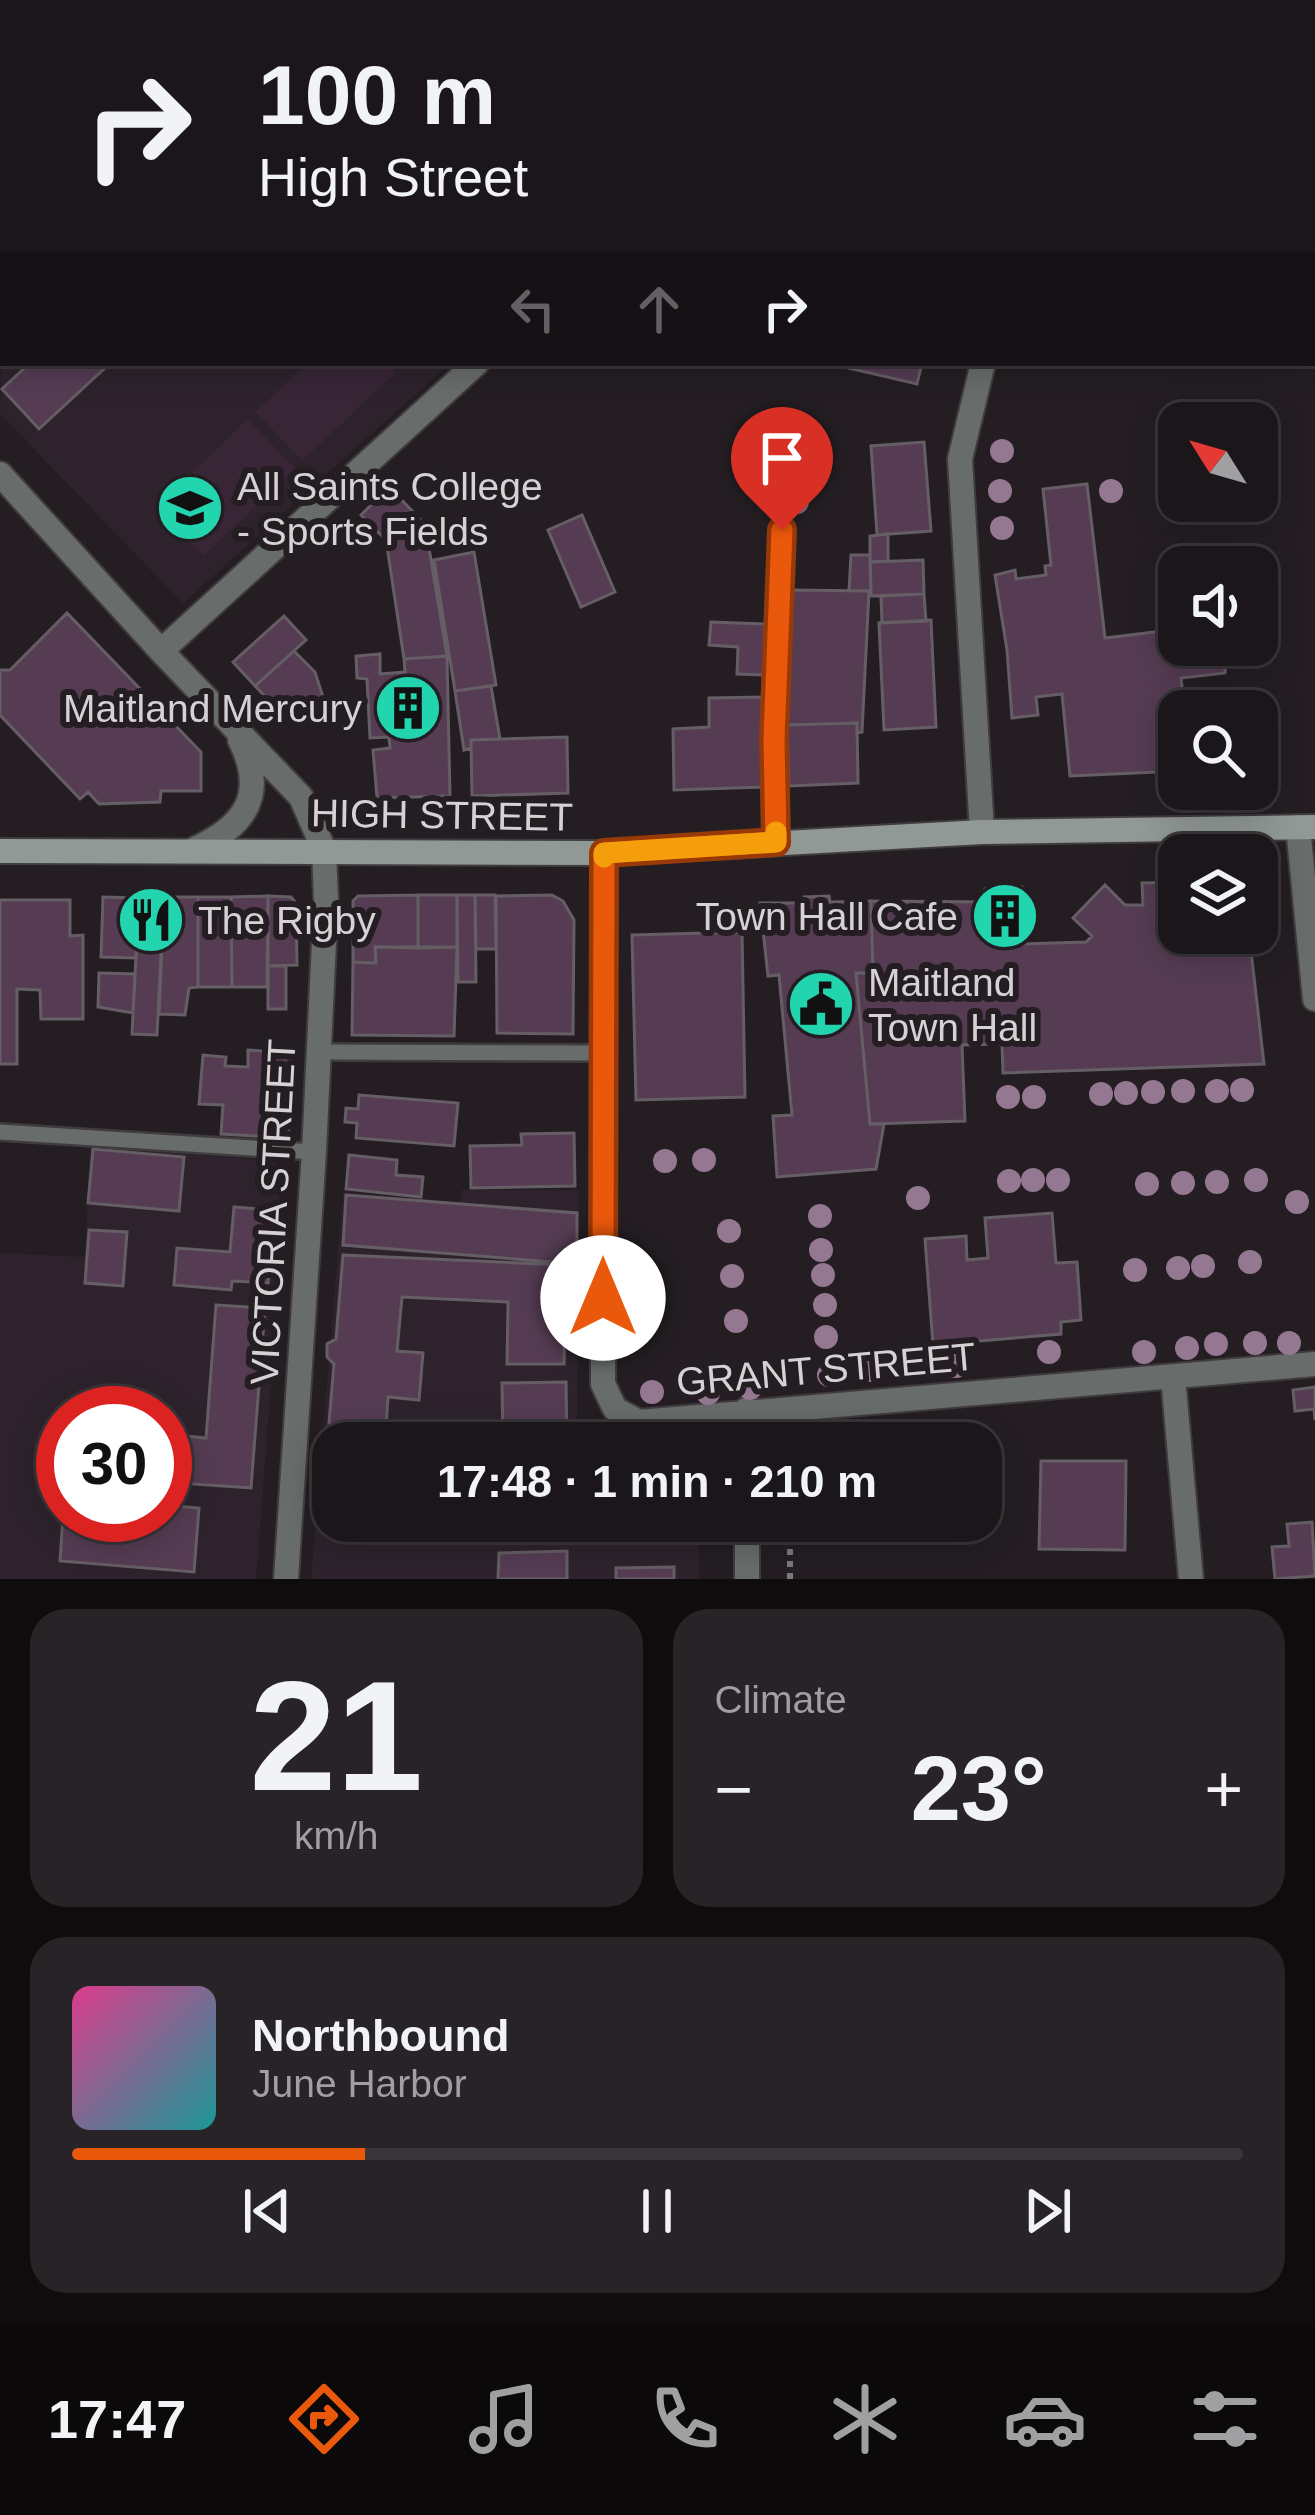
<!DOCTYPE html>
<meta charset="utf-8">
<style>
body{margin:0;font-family:Arial,sans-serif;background:#282327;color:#f1f3f6;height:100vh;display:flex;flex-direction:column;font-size:45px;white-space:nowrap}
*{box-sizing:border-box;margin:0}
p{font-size:39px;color:#a09fa2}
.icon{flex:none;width:66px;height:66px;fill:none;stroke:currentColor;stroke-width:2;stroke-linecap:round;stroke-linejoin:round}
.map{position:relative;height:1579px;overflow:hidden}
.side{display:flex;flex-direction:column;gap:30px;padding:30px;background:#0f0c0e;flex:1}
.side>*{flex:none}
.hud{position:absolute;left:0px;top:0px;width:1317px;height:366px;box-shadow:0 6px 30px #0003,0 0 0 3px #393539;background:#1b161a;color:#f1f3f6;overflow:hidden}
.needle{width:78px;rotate:307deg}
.controls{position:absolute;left:1158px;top:402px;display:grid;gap:24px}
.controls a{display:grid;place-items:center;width:120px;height:120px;border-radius:24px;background:#1b161a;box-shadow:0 6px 30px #0003,0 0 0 3px #393539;font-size:60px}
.speed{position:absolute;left:36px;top:1386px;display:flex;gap:24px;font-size:60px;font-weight:700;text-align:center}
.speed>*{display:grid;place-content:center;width:156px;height:156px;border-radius:50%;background:#1b161a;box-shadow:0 6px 30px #0003,0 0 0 3px #393539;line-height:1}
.speed .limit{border:18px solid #d22;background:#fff;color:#111}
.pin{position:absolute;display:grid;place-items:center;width:102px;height:102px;color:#fff;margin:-123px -51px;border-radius:50% 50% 50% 0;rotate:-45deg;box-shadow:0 0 12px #0007}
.pin .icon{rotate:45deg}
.me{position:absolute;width:132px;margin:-66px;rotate:0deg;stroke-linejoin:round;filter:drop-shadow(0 0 9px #0008)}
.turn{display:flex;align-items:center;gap:42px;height:252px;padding:0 60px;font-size:54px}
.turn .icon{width:156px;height:156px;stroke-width:2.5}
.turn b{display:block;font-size:84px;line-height:102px}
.lanes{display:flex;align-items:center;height:114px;padding:0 60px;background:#0003;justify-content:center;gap:60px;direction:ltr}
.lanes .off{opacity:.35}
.big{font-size:90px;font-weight:700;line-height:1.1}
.side .tile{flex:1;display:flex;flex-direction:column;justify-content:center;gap:18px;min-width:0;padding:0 42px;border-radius:36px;background:#282327}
.side .dial{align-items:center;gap:0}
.dial b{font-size:156px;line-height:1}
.song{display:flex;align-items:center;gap:36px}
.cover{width:144px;height:144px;border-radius:18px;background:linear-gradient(135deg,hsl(330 70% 55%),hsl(180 70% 35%))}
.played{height:12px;border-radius:6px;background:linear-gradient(90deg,#ea580c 25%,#393539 25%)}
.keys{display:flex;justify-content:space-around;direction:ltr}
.heat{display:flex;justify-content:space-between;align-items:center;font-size:66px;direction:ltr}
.side .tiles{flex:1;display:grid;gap:30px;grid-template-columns:1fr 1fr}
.tile:last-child{grid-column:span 2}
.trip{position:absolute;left:312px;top:1422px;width:690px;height:120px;border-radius:36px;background:#1b161a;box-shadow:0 6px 30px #0003,0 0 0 3px #393539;font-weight:700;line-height:120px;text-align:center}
.menu{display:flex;height:192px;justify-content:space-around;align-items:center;background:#0b090a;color:#a09fa2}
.menu .icon{width:84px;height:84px}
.menu .on{color:#ea580c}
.menu b{font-size:54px;color:#f1f3f6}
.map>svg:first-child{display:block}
.built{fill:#2e232d;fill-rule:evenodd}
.green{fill:#382637}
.building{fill:#553c53;stroke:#655e64;stroke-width:3}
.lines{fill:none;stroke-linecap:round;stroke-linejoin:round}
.service-casing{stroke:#403b3f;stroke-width:20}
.minor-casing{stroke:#403b3f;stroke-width:28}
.secondary-casing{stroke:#403b3f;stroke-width:28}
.path{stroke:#7d787c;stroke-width:6;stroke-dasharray:6 6;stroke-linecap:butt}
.service{stroke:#686c6b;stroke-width:15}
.minor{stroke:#686c6b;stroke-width:24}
.secondary{stroke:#919996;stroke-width:24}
.tree{fill:#947791}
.route-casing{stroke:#983908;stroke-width:30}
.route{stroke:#ea580c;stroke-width:21}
.slow{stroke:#f59e0b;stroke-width:21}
.labels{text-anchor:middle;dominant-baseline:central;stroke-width:12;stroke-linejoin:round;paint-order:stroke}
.poi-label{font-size:39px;fill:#d5d1d4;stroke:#241e23;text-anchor:start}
.street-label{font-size:39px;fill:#d5d1d4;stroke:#241e23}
</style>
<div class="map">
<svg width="1315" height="1579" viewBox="0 0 1315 1579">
<rect width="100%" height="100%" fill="#241e23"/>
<path class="built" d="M3,324V363H450L183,603L0,414Z
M90,1147L288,1162L256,1579H0V1253L85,1257ZM63,1413H165V1515H63Z
M462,1190H579L577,1443H333V1521H699V1579H311L343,1192L459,1202Z"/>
<path class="green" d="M307,363H385L395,373L302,461L256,412Z
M248,419L295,469L203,556L156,507Z"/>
<path class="building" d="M30,363H100L105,368L39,429L2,389Z
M827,363H922L917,384Z
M924,442L931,531L877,535L871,446Z
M1087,484L1105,638L1179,629V645H1227L1225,673L1181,678L1184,703L1201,702L1202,711H1179V771L1070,776L1062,694L1036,697L1038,715L1012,718L1007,650L995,575L1015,570L1016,579L1046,575L1045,566L1051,565L1043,489Z
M389,487L425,524L386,540L361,515Z
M582,515L615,592L581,607L548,530Z
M425,524L447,656L404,659L386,540Z
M888,534V561L870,562V536Z
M474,552L496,685L455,691L434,560Z
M851,555H870L871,591H849Z
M923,560L924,594L871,596L870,562Z
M792,590L869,591L862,732L857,733V723L787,725Z
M924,594L926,621L882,623L881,596Z
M67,613L201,752V791H161L160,802L99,804L88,792L80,799L0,715V670H10Z
M284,616L306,640L255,686L233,662Z
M931,620L936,727L884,730L879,623Z
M711,622L767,624L764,675L737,674L738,647L709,645Z
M294,651L315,672L323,697L293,725L255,686Z
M380,654V674L405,672L404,659L447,656L450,796L377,798L373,750L390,748L389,737L370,738L367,679L357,678L356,656Z
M491,686L500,739L471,740V748L464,750L455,691Z
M762,697L764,787L674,790L673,729L709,727V698Z
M857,723L858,783L789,786L787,725Z
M567,737L568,793L472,796L471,740Z
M1179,882V933H1249L1264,1064L1003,1073L1002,1044L962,1045L965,1121L870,1124L856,973H873L871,901L985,902L987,932L1020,930L1021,944L1086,942L1092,936L1073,918L1105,885L1125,905H1143L1142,883Z
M1022,887L1024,930L987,932L985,889Z
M418,895H457V947L418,948Z
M418,895V948L375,947L376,963L353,962V901L358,896Z
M457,895H475L476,982H458Z
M475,895H495L496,949H476Z
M552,895L563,901L574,920L573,1034L497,1033L496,896Z
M268,896L291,897L296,903L297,965L268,966Z
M268,896L267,987H232L231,897Z
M829,896L830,902L871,901L873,973H856L870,1124H884L876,1169L777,1177L773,1116L792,1115L779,975L768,976L760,903H804V897Z
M103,897L139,898L136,958L101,957Z
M164,897H198V987L189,988L185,1015L159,1014Z
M164,897L157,1035L132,1034L139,898Z
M198,897H231L232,987H198Z
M0,900H70V936L83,935V1019H41L40,990L17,989V1064H0Z
M742,932L745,1097L636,1100L632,935Z
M742,932L745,1097L636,1100L632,935Z
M375,947H457L454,1036L352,1035L353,962L376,963Z
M268,966H286V1009H268Z
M99,973L135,974L133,1013L98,1007Z
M248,1050L294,1053L288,1138L221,1134L223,1105L199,1104L203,1055L226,1057L225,1066L248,1067Z
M359,1095L458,1103L454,1146L356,1138L357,1123L345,1122L346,1108L358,1109Z
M574,1133L575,1186L471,1188L470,1146L522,1145L521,1134Z
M93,1149L184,1157L179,1211L88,1203Z
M349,1155L397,1160L396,1175L423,1177L421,1197L346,1189Z
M346,1195L577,1213V1264L343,1245Z
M234,1207L274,1210L268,1283L232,1281L231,1290L174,1285L177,1248L230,1252Z
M1052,1213L1056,1263L1077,1262L1081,1320L1061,1322V1334L933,1345L925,1239L966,1236L967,1260L988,1258L985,1218Z
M89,1230L127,1232L123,1286L85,1283Z
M343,1255L566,1265V1304H576V1317L565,1318L564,1364H507L508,1302L402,1297L397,1351L423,1353L419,1400L388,1397L385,1443H333V1459L326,1458L334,1364L327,1357V1344L336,1339Z
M216,1305L265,1308L251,1488L165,1482V1434L206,1438Z
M566,1382L567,1443H503L502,1383Z
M1315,1387V1420L1314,1409L1295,1411L1293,1390Z
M1041,1461H1126L1125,1550L1039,1549Z
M165,1505L199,1508L194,1572L60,1561L63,1515H165Z
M1312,1522L1315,1576L1275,1579L1272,1547L1289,1546L1287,1524Z
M567,1551V1579H498L499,1553Z
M674,1567V1579H616V1568Z"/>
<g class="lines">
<defs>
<path id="service" d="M1314,100H1315
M776,842L774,739L781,529
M319,1052L604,1053
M0,1132L314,1152"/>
<path id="minor" d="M969,0L972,3
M870,3L874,0
M0,474L161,651L301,797L324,850L326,900L314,1152L286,1579
M161,651L477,363
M1298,827L1315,999
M982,832L960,459L983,363
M193,850C244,827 268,796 240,740
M604,853L603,1384L615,1409L639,1422L1315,1364
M1173,1377L1191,1579
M746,1410V1443
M747,1521V1579"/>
<path id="secondary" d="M0,851L604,853L982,832L1315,827"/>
</defs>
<use href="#service" class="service-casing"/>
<use href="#minor" class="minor-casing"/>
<use href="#secondary" class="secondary-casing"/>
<path class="path" d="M1285,0L1288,3
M1088,3L1092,0
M1314,17H1315
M790,1579V1521"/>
<use href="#service" class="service"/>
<use href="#minor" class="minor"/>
<use href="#secondary" class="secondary"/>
</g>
<g class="tree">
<circle cx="1002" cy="451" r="12"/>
<circle cx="1000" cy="491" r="12"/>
<circle cx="1111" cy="491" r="12"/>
<circle cx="797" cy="502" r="12"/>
<circle cx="1002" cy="528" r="12"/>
<circle cx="1242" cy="1090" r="12"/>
<circle cx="1183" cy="1091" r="12"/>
<circle cx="1217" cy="1091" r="12"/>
<circle cx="1153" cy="1092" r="12"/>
<circle cx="1126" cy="1093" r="12"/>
<circle cx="1101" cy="1094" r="12"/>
<circle cx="1008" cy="1097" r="12"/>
<circle cx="1034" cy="1097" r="12"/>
<circle cx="704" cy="1160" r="12"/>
<circle cx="665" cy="1161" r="12"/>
<circle cx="1033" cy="1180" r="12"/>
<circle cx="1058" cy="1180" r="12"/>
<circle cx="1256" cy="1180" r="12"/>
<circle cx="1009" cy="1181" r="12"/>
<circle cx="1217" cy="1182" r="12"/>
<circle cx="1183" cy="1183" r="12"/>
<circle cx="1147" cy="1184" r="12"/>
<circle cx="918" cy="1198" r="12"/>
<circle cx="1297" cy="1202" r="12"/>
<circle cx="820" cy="1216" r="12"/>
<circle cx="729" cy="1231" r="12"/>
<circle cx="821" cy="1250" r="12"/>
<circle cx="1250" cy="1262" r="12"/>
<circle cx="1203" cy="1266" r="12"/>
<circle cx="1178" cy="1268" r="12"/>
<circle cx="1135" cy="1270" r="12"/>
<circle cx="823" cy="1275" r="12"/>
<circle cx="732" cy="1276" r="12"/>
<circle cx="640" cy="1290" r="12"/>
<circle cx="825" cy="1305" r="12"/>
<circle cx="736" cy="1321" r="12"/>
<circle cx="826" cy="1337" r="12"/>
<circle cx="1255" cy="1343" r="12"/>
<circle cx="1289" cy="1343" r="12"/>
<circle cx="1216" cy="1344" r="12"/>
<circle cx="1187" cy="1348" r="12"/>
<circle cx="1049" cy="1352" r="12"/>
<circle cx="1144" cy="1352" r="12"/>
<circle cx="956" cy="1366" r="12"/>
<circle cx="869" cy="1370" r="12"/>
<circle cx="829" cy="1375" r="12"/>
<circle cx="750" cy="1388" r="12"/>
<circle cx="652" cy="1392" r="12"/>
<circle cx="708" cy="1393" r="12"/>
</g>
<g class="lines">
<defs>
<path id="route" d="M603,1298L604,853L776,842L774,739L782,530"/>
</defs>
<use href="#route" class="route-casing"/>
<use href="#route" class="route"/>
<path class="slow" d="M604,857V853L776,842V832"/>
</g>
<defs>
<symbol id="school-disc" viewBox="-11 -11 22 22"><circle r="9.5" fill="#23d5af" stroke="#241e23"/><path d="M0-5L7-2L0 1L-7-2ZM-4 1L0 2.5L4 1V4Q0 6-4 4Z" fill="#111"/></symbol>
<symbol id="building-disc" viewBox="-11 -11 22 22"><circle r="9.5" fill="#23d5af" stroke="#241e23"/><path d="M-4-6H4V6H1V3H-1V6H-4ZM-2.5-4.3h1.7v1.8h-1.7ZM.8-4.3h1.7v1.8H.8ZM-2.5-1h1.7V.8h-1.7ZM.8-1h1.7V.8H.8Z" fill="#111"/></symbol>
<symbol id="restaurant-disc" viewBox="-11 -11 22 22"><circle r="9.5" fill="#23d5af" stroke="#241e23"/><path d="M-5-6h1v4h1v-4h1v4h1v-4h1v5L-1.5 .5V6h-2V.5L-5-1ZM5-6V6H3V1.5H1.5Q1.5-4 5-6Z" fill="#111"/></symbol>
<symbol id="civic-disc" viewBox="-11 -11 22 22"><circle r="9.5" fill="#23d5af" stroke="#241e23"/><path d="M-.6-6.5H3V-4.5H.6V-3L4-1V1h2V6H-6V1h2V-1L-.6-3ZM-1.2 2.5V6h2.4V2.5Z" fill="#111"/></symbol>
</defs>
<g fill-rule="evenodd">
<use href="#school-disc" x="152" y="470" width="76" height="76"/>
<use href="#building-disc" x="370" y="670" width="76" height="76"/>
<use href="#building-disc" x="967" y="878" width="76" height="76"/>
<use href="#restaurant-disc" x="113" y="882" width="76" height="76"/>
<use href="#civic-disc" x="783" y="966" width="76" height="76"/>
</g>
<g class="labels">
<g class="poi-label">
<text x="237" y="486">All Saints College<tspan x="237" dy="45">- Sports Fields</tspan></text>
<text x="362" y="708" text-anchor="end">Maitland Mercury</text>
<text x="958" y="916" text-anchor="end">Town Hall Cafe</text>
<text x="198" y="920">The Rigby</text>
<text x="868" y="982">Maitland<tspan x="868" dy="45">Town Hall</tspan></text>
</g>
<g class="street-label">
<text transform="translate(442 815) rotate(1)">HIGH STREET</text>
<text transform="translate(273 1212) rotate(-87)">VICTORIA STREET</text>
<text transform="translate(826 1369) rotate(-5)">GRANT STREET</text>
</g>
</g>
</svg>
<div class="controls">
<a><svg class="needle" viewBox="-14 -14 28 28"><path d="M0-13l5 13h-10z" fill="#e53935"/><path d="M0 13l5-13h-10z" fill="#a09fa2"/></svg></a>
<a><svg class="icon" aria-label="sound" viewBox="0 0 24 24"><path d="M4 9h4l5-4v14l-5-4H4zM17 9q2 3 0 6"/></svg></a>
<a><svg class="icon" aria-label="search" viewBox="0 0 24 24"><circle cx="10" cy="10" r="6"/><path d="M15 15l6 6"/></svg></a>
<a><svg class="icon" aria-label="layers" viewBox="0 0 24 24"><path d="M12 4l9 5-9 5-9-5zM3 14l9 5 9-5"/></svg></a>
</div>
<div class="speed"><div class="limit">30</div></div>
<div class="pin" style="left:782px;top:530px;background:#d93025"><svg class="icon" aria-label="arrive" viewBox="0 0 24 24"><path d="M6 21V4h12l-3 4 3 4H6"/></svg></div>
<svg class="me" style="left:603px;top:1298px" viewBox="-20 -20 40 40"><circle r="19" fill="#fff"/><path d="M0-13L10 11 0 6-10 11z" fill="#ea580c"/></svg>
<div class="trip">17:48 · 1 min · 210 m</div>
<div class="hud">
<div class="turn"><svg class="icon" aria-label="right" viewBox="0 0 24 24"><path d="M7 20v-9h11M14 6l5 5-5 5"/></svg><div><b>100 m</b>High Street</div></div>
<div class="lanes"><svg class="icon off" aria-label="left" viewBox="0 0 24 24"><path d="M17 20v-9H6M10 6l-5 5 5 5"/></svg><svg class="icon off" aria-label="ahead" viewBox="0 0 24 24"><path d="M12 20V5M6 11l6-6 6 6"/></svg><svg class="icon" aria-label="right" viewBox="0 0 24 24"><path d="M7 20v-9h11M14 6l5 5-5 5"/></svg></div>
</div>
</div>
<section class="side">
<div class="tiles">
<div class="tile dial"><b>21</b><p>km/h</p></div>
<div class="tile"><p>Climate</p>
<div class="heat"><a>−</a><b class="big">23°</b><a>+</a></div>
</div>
<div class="tile">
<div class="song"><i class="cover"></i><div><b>Northbound</b><p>June Harbor</p></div></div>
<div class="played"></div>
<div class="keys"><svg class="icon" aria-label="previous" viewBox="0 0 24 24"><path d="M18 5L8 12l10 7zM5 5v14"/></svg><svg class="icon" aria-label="pause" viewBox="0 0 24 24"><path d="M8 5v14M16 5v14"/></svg><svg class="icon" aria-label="next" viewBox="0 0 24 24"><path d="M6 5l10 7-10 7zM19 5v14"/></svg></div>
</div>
</div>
</section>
<nav class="menu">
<b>17:47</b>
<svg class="icon on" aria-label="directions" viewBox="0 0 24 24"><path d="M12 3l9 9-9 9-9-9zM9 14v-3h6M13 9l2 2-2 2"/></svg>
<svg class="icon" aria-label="music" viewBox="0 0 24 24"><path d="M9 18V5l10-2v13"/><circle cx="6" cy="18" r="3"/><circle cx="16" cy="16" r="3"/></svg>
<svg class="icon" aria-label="phone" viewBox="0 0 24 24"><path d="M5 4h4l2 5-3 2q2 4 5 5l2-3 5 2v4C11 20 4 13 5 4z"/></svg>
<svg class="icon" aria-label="climate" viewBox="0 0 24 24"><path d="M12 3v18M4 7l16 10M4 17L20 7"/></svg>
<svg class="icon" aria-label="car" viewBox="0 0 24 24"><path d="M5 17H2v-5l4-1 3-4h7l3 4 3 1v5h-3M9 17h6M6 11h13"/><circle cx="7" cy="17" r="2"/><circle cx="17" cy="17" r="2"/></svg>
<svg class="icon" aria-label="filters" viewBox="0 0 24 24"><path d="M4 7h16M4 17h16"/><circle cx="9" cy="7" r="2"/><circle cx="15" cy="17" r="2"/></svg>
</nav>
